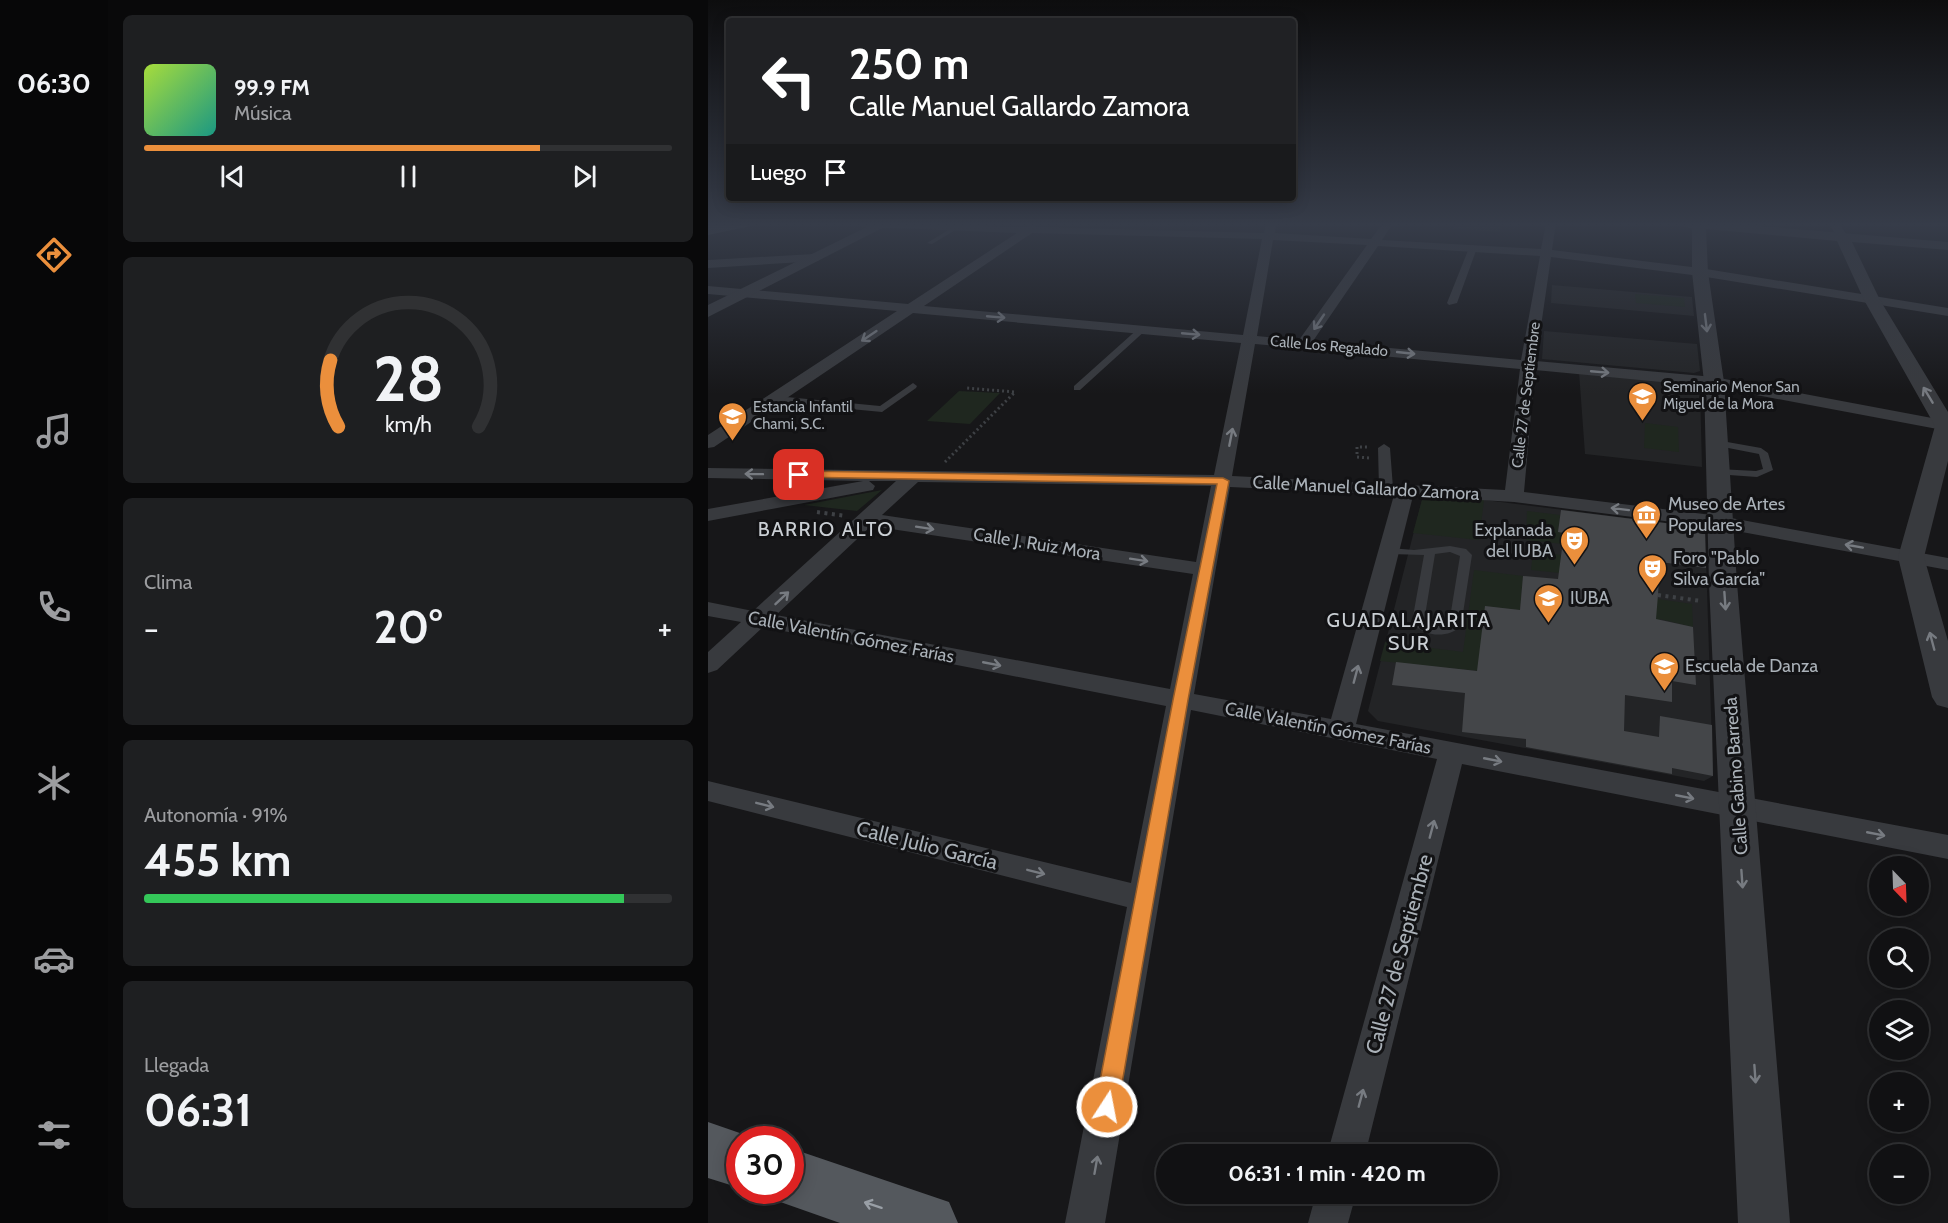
<!DOCTYPE html>
<html lang="es">
<meta charset="utf-8">
<style>
body{margin:0;font-family:Cabin,sans-serif;background:#1e1f21;color:#f1f3f6;height:100vh;display:flex;flex-direction:column;font-size:22px;white-space:nowrap}
*{box-sizing:border-box;margin:0}
p{font-size:20px;color:#9c9da0}
.icon{flex:none;width:33px;height:33px;fill:none;stroke:currentColor;stroke-width:2;stroke-linecap:round;stroke-linejoin:round}
.map{position:relative;flex:1;overflow:hidden}
.sheet{display:flex;flex-direction:column;gap:15px;padding:15px;background:#09090a;width:600px}
.sheet>*{flex:none}
.top-card{position:absolute;left:18px;top:18px;width:570px;height:183px;border-radius:6px;box-shadow:0 3px 15px #0003,0 0 0 2px #303133;background:#202124;color:#fff;overflow:hidden}
.needle{width:39px;rotate:157deg}
.fabs{position:absolute;left:1161px;top:856px;display:grid;gap:12px}
.fabs a{display:grid;place-items:center;width:60px;height:60px;border-radius:50%;background:#111113;box-shadow:0 3px 15px #0003,0 0 0 2px #303133;font-size:30px}
.speed{position:absolute;left:18px;top:1126px;display:flex;gap:12px;font-size:30px;font-weight:700;text-align:center}
.speed>*{display:grid;place-content:center;width:78px;height:78px;border-radius:50%;background:#111113;box-shadow:0 3px 15px #0003,0 0 0 2px #303133;line-height:1}
.speed .limit{border:9px solid #d22;background:#fff;color:#111}
.pin{position:absolute;display:grid;place-items:center;width:51px;height:51px;color:#fff;margin:-26px;border-radius:12px;box-shadow:0 3px 9px #0006}
.me{position:absolute;width:66px;margin:-33px;rotate:11deg;stroke-linejoin:round;filter:drop-shadow(0 0 4px #0008)}
.turn{display:flex;align-items:center;gap:21px;height:126px;padding:0 24px;font-size:27px}
.turn .icon{width:78px;height:78px;stroke-width:2.5}
.turn b{display:block;font-size:42px;line-height:51px}
.then{display:flex;align-items:center;height:57px;padding:0 24px;background:#0003;gap:12px;font-size:22px}
.big{font-size:45px;font-weight:700;line-height:1.1}
.sheet .tile{flex:1;display:flex;flex-direction:column;justify-content:center;gap:9px;min-width:0;padding:0 21px;border-radius:9px;background:#1e1f21}
.sheet .dial{align-items:center;gap:0}
.dial svg{height:156px;overflow:visible;fill:none;stroke:#303133;stroke-width:7;stroke-linecap:round;text-anchor:middle}
.dial text{fill:#f1f3f6;stroke:none}
.song{display:flex;align-items:center;gap:18px}
.cover{width:72px;height:72px;border-radius:9px;background:linear-gradient(135deg,hsl(80 70% 55%),hsl(170 70% 35%))}
.played{height:6px;border-radius:3px;background:linear-gradient(90deg,#eb8f3c 75%,#303133 75%)}
.keys{display:flex;justify-content:space-around;direction:ltr}
.heat{display:flex;justify-content:space-between;align-items:center;font-size:33px;direction:ltr}
.charge{height:9px;border-radius:4px;background:linear-gradient(90deg,#34c759 91%,#303133 0)}
.trip{position:absolute;left:448px;top:1144px;width:342px;height:60px;border-radius:30px;background:#111113;box-shadow:0 3px 15px #0003,0 0 0 2px #303133;font-weight:700;line-height:60px;text-align:center}
main{display:flex;flex:1;min-height:0}
.menu{display:flex;flex-direction:column;width:108px;justify-content:space-around;align-items:center;background:#070708;color:#9c9da0}
.menu .icon{width:42px;height:42px}
.menu .active{color:#eb8f3c}
.menu b{font-size:27px;color:#f1f3f6}
.map>svg:first-child{display:block}
.built{fill:#232426}
.green{fill:#1f271f}
.building{fill:#444649}
.lines{fill:none;stroke-linecap:round;stroke-linejoin:round}
.path-far1{stroke:#3e4145;stroke-width:3;stroke-dasharray:2 3;stroke-linecap:butt}
.path{stroke:#3e4145;stroke-width:4;stroke-dasharray:3 4.5;stroke-linecap:butt}
.service{fill:#383a3e;fill-rule:evenodd}
.pedestrian{fill:#383a3e;fill-rule:evenodd}
.minor{fill:#383a3e;fill-rule:evenodd}
.tertiary{fill:#383a3e;fill-rule:evenodd}
.secondary{fill:#46494e;fill-rule:evenodd}
.primary{fill:#54585d;fill-rule:evenodd}
.oneway{stroke:#777b81}
.oneway2{stroke:#999fa6}
.route{fill:#eb8f3c;stroke:#995d27;stroke-width:1.5}
.labels{text-anchor:middle;dominant-baseline:central;stroke-width:6;stroke-linejoin:round;paint-order:stroke}
.far-street-label{font-size:15px;fill:#aab1b8;stroke:#121214}
.far-poi-label{font-size:15px;fill:#aab1b8;stroke:#121214;text-anchor:start}
.street-label{font-size:18px;fill:#aab1b8;stroke:#121214}
.poi-label{font-size:18px;fill:#aab1b8;stroke:#121214;text-anchor:start}
.neighbourhood-label{font-size:20px;letter-spacing:1.5px;fill:#cacfd4;stroke:#121214}
.near-street-label{font-size:21px;fill:#aab1b8;stroke:#121214}
</style>
<main>
<nav class="menu">
<b>06:30</b>
<svg class="icon active" aria-label="directions" viewBox="0 0 24 24"><path d="M12 3l9 9-9 9-9-9zM9 14v-3h6M13 9l2 2-2 2"/></svg>
<svg class="icon" aria-label="music" viewBox="0 0 24 24"><path d="M9 18V5l10-2v13"/><circle cx="6" cy="18" r="3"/><circle cx="16" cy="16" r="3"/></svg>
<svg class="icon" aria-label="phone" viewBox="0 0 24 24"><path d="M5 4h4l2 5-3 2q2 4 5 5l2-3 5 2v4C11 20 4 13 5 4z"/></svg>
<svg class="icon" aria-label="climate" viewBox="0 0 24 24"><path d="M12 3v18M4 7l16 10M4 17L20 7"/></svg>
<svg class="icon" aria-label="car" viewBox="0 0 24 24"><path d="M5 17H2v-5l4-1 3-4h7l3 4 3 1v5h-3M9 17h6M6 11h13"/><circle cx="7" cy="17" r="2"/><circle cx="17" cy="17" r="2"/></svg>
<svg class="icon" aria-label="filters" viewBox="0 0 24 24"><path d="M4 7h16M4 17h16"/><circle cx="9" cy="7" r="2"/><circle cx="15" cy="17" r="2"/></svg>
</nav>
<section class="sheet">
<div class="tile">
<div class="song"><i class="cover"></i><div><b>99.9 FM</b><p>Música</p></div></div>
<div class="played"></div>
<div class="keys"><svg class="icon" aria-label="previous" viewBox="0 0 24 24"><path d="M18 5L8 12l10 7zM5 5v14"/></svg><svg class="icon" aria-label="pause" viewBox="0 0 24 24"><path d="M8 5v14M16 5v14"/></svg><svg class="icon" aria-label="next" viewBox="0 0 24 24"><path d="M6 5l10 7-10 7zM19 5v14"/></svg></div>
</div>
<div class="tile dial"><svg viewBox="0 0 100 80">
<path d="M14 69A42 42 0 1 1 86 69"/>
<path d="M14 69A42 42 0 0 1 10 35" stroke="#eb8f3c"/>
<text x="50" y="56" font-size="32" font-weight="700">28</text>
<text x="50" y="72" font-size="11">km/h</text>
</svg></div>
<div class="tile"><p>Clima</p>
<div class="heat"><a>−</a><b class="big">20°</b><a>+</a></div>
</div>
<div class="tile"><p>Autonomía · 91%</p><b class="big">455 km</b><div class="charge"></div></div>
<div class="tile"><p>Llegada</p><b class="big">06:31</b></div>
</section>
<div class="map">
<svg width="1240" height="1223" viewBox="0 0 1240 1223">
<rect width="100%" height="100%" fill="#171719"/>
<path class="built" d="M748,223H799L798,225H793L792,232L745,229Z
M844,285L984,297L986,316L843,303Z
M836,331L989,344L992,371L986,373L834,359Z
M871,372L984,384L992,388L994,467L877,454Z
M723,493L997,528L1005,776L996,781L670,721L660,711L715,496Z"/>
<path class="green" d="M927,294L976,298L977,307L928,303Z
M251,391L292,393L262,424L219,421Z
M937,423L970,427L971,452L936,448Z
M174,490L149,511L96,505Z
M715,496L776,500L771,540L705,533Z
M819,511L852,515L850,532L856,533L855,544L818,540Z
M825,551L853,555L852,573L823,570Z
M766,570L815,576L812,610L777,606L821,676L672,661L677,642L755,652Z
M937,597L984,604L985,627L952,619V653Z"/>
<path class="building" d="M853,510L997,528L998,568L952,562L950,595L948,619L985,627L988,685L964,681V702L917,695L916,731L951,737L952,716L1004,725L1005,776L964,768V774L818,747V739L754,732L757,693L684,685L688,662L769,671L777,606L812,610L815,576L850,579L856,533L850,532Z"/>
<g class="lines">
<path class="path-far1" d="M661,458L649,457V447H662
M237,462L307,392L258,388"/>
<path class="path" d="M109,512L138,516
M950,595L993,601"/>
<path class="service" d="M247,226L249,229L224,244L219,243Z
M432,327L439,329L372,390H366V386Z
M205,383L209,386L208,388L174,412L68,402L64,399L68,396L172,406Z
M1008,440L1053,448L1060,453L1065,470L1049,477L1007,474V470L1010,469L1048,471L1055,469L1051,454L1005,445V441Z
M742,546L758,549L764,555L753,626C740,639 715,637 704,622L716,555L682,554L676,551L682,548L706,550ZM742,552L752,556L741,624L724,627L716,622L727,554Z"/>
<path class="pedestrian" d="M765,245L769,248L749,303L741,305L739,303L761,248Z
M676,444L682,448L685,488L678,492L671,488L670,448Z"/>
<path class="minor" d="M131,223L319,227L324,225L329,227L556,233L558,223H568L567,233L663,239L675,223H685L674,240L833,249L838,223H848L844,250L992,268L1240,308V316L992,276L843,257L828,361L1006,377L1240,421V431L1006,387L827,370L816,492L1012,516L1240,558V570L1012,528L806,502L705,496L648,724L1240,835V859L754,764L657,1155H619L729,759L483,710L397,1223H357L419,907L0,801V781L423,883L458,706L55,627L9,670L0,673V652L33,622L0,616V602L45,611L188,481H161L167,486L165,490L0,521V509L155,481L0,478V468L506,475L533,343L205,313L6,447L0,448V435L189,311L0,294V286L200,304L309,233L136,226ZM324,233L554,239L535,335L216,306ZM565,240L659,245L591,340L549,336ZM670,246L832,256L813,360L605,341ZM547,344L812,369L797,490L524,476ZM210,482L503,486L488,562L174,515ZM522,487L686,495L623,719L486,694ZM163,526L485,574L462,689L68,615Z
M1121,223H1131L1140,237L1138,239H1130Z
M106,254L112,258L110,261L0,268V260Z
M608,1194H648L640,1223H600Z"/>
<path class="tertiary" d="M167,223H184L0,317V305Z
M967,223H1017L1240,242V250L1144,242L1172,300L1240,412V461L1216,557L1240,641V708L1229,705L1224,697L1190,557L1227,426L1156,300L1129,241L998,229L1000,272L1016,382L1029,583L1082,1223H1030L1001,583L996,382L984,272V228L969,226Z"/>
<path class="secondary" d="M14,223H45L43,226L0,235V225Z"/>
<path class="primary" d="M0,1122L52,1140H32V1188L0,1178Z
M82,1148L241,1202L250,1223H132L61,1198L59,1191H82Z"/>
</g>
<defs><path id="oneway-shaft" d="M-6 0H5M1.5-3L5.5 0L1.5 3" fill="none" stroke-width="1.6" stroke-linecap="round" stroke-linejoin="round" transform="scale(1.5)"/></defs>
<g class="oneway">
<use href="#oneway-shaft" transform="translate(288 317) rotate(5)"/>
<use href="#oneway-shaft" transform="translate(611 322) rotate(124)"/>
<use href="#oneway-shaft" transform="translate(998 323) rotate(83)"/>
<use href="#oneway-shaft" transform="translate(483 334) rotate(5)"/>
<use href="#oneway-shaft" transform="translate(161 336) rotate(146)"/>
<use href="#oneway-shaft" transform="translate(698 353) rotate(6)"/>
<use href="#oneway-shaft" transform="translate(892 372) rotate(5)"/>
<use href="#oneway-shaft" transform="translate(1220 395) rotate(-121)"/>
<use href="#oneway-shaft" transform="translate(523 437) rotate(-79)"/>
<use href="#oneway-shaft" transform="translate(46 474) rotate(-179)"/>
<use href="#oneway-shaft" transform="translate(912 509) rotate(-173)"/>
<use href="#oneway-shaft" transform="translate(217 528) rotate(9)"/>
<use href="#oneway-shaft" transform="translate(1146 546) rotate(-170)"/>
<use href="#oneway-shaft" transform="translate(431 560) rotate(9)"/>
<use href="#oneway-shaft" transform="translate(74 598) rotate(-43)"/>
<use href="#oneway-shaft" transform="translate(1017 601) rotate(86)"/>
<use href="#oneway-shaft" transform="translate(1224 641) rotate(-105)"/>
<use href="#oneway-shaft" transform="translate(284 664) rotate(11)"/>
<use href="#oneway-shaft" transform="translate(648 674) rotate(-75)"/>
<use href="#oneway-shaft" transform="translate(785 760) rotate(11)"/>
<use href="#oneway-shaft" transform="translate(977 797) rotate(11)"/>
<use href="#oneway-shaft" transform="translate(57 805) rotate(14)"/>
<use href="#oneway-shaft" transform="translate(724 829) rotate(-75)"/>
<use href="#oneway-shaft" transform="translate(1168 834) rotate(11)"/>
<use href="#oneway-shaft" transform="translate(328 872) rotate(14)"/>
<use href="#oneway-shaft" transform="translate(1034 879) rotate(86)"/>
<use href="#oneway-shaft" transform="translate(1047 1074) rotate(86)"/>
<use href="#oneway-shaft" transform="translate(653 1098) rotate(-75)"/>
<use href="#oneway-shaft" transform="translate(388 1165) rotate(-80)"/>
</g>
<use class="oneway2" href="#oneway-shaft" transform="translate(165 1205) rotate(-162)"/>
<linearGradient id="sky" x2="0" y2="1"><stop stop-color="#0d0d0e"/><stop offset="0.57" stop-color="#363c49"/><stop offset="1" stop-color="#363c49" stop-opacity="0"/></linearGradient>
<rect width="1240" height="394" fill="url(#sky)"/>
<path class="route" d="M91,471L515,478L521,481L480,700L410,1107L407,1115L399,1119L391,1115L387,1107L465,700L509,484L87,477V472Z"/>
<defs>
<symbol id="university-pin" viewBox="-11 -11 22 30"><path d="M0 17L-7.5 6A9.5 9.5 0 1 1 7.5 6Z" fill="#eb8f3c" stroke="#121214"/><path d="M0-5L7-2L0 1L-7-2ZM-4 1L0 2.5L4 1V4Q0 6-4 4Z" fill="#fff"/></symbol>
<symbol id="school-pin" viewBox="-11 -11 22 30"><path d="M0 17L-7.5 6A9.5 9.5 0 1 1 7.5 6Z" fill="#eb8f3c" stroke="#121214"/><path d="M0-5L7-2L0 1L-7-2ZM-4 1L0 2.5L4 1V4Q0 6-4 4Z" fill="#fff"/></symbol>
<symbol id="museum-pin" viewBox="-11 -11 22 30"><path d="M0 17L-7.5 6A9.5 9.5 0 1 1 7.5 6Z" fill="#eb8f3c" stroke="#121214"/><path d="M0-6L6-3V-2H-6V-3ZM-5-1h2V3h-2ZM-1-1h2V3h-2ZM3-1h2V3H3ZM-6 4H6V6H-6Z" fill="#fff"/></symbol>
<symbol id="theatre-pin" viewBox="-11 -11 22 30"><path d="M0 17L-7.5 6A9.5 9.5 0 1 1 7.5 6Z" fill="#eb8f3c" stroke="#121214"/><path d="M-5-5.5Q0-4 5-5.5V0Q5 5 0 6Q-5 5-5 0ZM-3.3-2.5H-1v1.5H-3.3ZM1-2.5H3.3v1.5H1ZM-2.8 1Q0 5.5 2.8 1Z" fill="#fff"/></symbol>
</defs>
<g fill-rule="evenodd">
<use href="#university-pin" x="918" y="380" width="33" height="45"/>
<use href="#school-pin" x="8" y="400" width="33" height="45"/>
<use href="#museum-pin" x="922" y="498" width="33" height="45"/>
<use href="#theatre-pin" x="850" y="524" width="33" height="45"/>
<use href="#theatre-pin" x="928" y="552" width="33" height="45"/>
<use href="#university-pin" x="824" y="582" width="33" height="45"/>
<use href="#university-pin" x="940" y="650" width="33" height="45"/>
</g>
<g class="labels">
<g class="far-street-label">
<text transform="translate(621 346) rotate(5)">Calle Los Regalado</text>
<text transform="translate(818 395) rotate(-83)">Calle 27 de Septiembre</text>
</g>
<g class="far-poi-label">
<text x="955" y="387">Seminario Menor San<tspan x="955" dy="17">Miguel de la Mora</tspan></text>
<text x="45" y="407">Estancia Infantil<tspan x="45" dy="17">Chami, S.C.</tspan></text>
</g>
<g class="street-label">
<text transform="translate(658 488) rotate(3)">Calle Manuel Gallardo Zamora</text>
<text transform="translate(329 544) rotate(9)">Calle J. Ruiz Mora</text>
<text transform="translate(143 637) rotate(11)">Calle Valentín Gómez Farías</text>
<text transform="translate(620 728) rotate(11)">Calle Valentín Gómez Farías</text>
<text transform="translate(1028 776) rotate(-94)">Calle Gabino Barreda</text>
</g>
<g class="poi-label">
<text x="960" y="504">Museo de Artes<tspan x="960" dy="21">Populares</tspan></text>
<text x="845" y="530" text-anchor="end">Explanada<tspan x="845" dy="21">del IUBA</tspan></text>
<text x="965" y="558">Foro "Pablo<tspan x="965" dy="21">Silva García"</tspan></text>
<text x="862" y="598">IUBA</text>
<text x="977" y="666">Escuela de Danza</text>
</g>
<g class="neighbourhood-label">
<text x="118" y="529">BARRIO ALTO</text>
<text x="701" y="620">GUADALAJARITA<tspan x="701" dy="23">SUR</tspan></text>
</g>
<g class="near-street-label">
<text transform="translate(219 845) rotate(14)">Calle Julio García</text>
<text transform="translate(691 954) rotate(-75)">Calle 27 de Septiembre</text>
</g>
</g>
</svg>
<div class="fabs">
<a><svg class="needle" viewBox="-14 -14 28 28"><path d="M0-13l5 13h-10z" fill="#e53935"/><path d="M0 13l5-13h-10z" fill="#9c9da0"/></svg></a>
<a><svg class="icon" aria-label="search" viewBox="0 0 24 24"><circle cx="10" cy="10" r="6"/><path d="M15 15l6 6"/></svg></a>
<a><svg class="icon" aria-label="layers" viewBox="0 0 24 24"><path d="M12 4l9 5-9 5-9-5zM3 14l9 5 9-5"/></svg></a>
<a>+</a>
<a>−</a>
</div>
<div class="speed"><div class="limit">30</div></div>
<div class="pin" style="left:91px;top:475px;background:#d93025"><svg class="icon" aria-label="arrive" viewBox="0 0 24 24"><path d="M6 21V4h12l-3 4 3 4H6"/></svg></div>
<svg class="me" style="left:399px;top:1107px" viewBox="-20 -20 40 40"><circle r="17" fill="#eb8f3c" stroke="#fff" stroke-width="3"/><path d="M0-11L8 9 0 5-8 9z" fill="#fff"/></svg>
<div class="trip">06:31 · 1 min · 420 m</div>
<div class="top-card">
<div class="turn"><svg class="icon" aria-label="left" viewBox="0 0 24 24"><path d="M17 20v-9H6M10 6l-5 5 5 5"/></svg><div><b>250 m</b>Calle Manuel Gallardo Zamora</div></div>
<div class="then">Luego<svg class="icon" aria-label="arrive" viewBox="0 0 24 24"><path d="M6 21V4h12l-3 4 3 4H6"/></svg></div>
</div>
</div>
</main>
